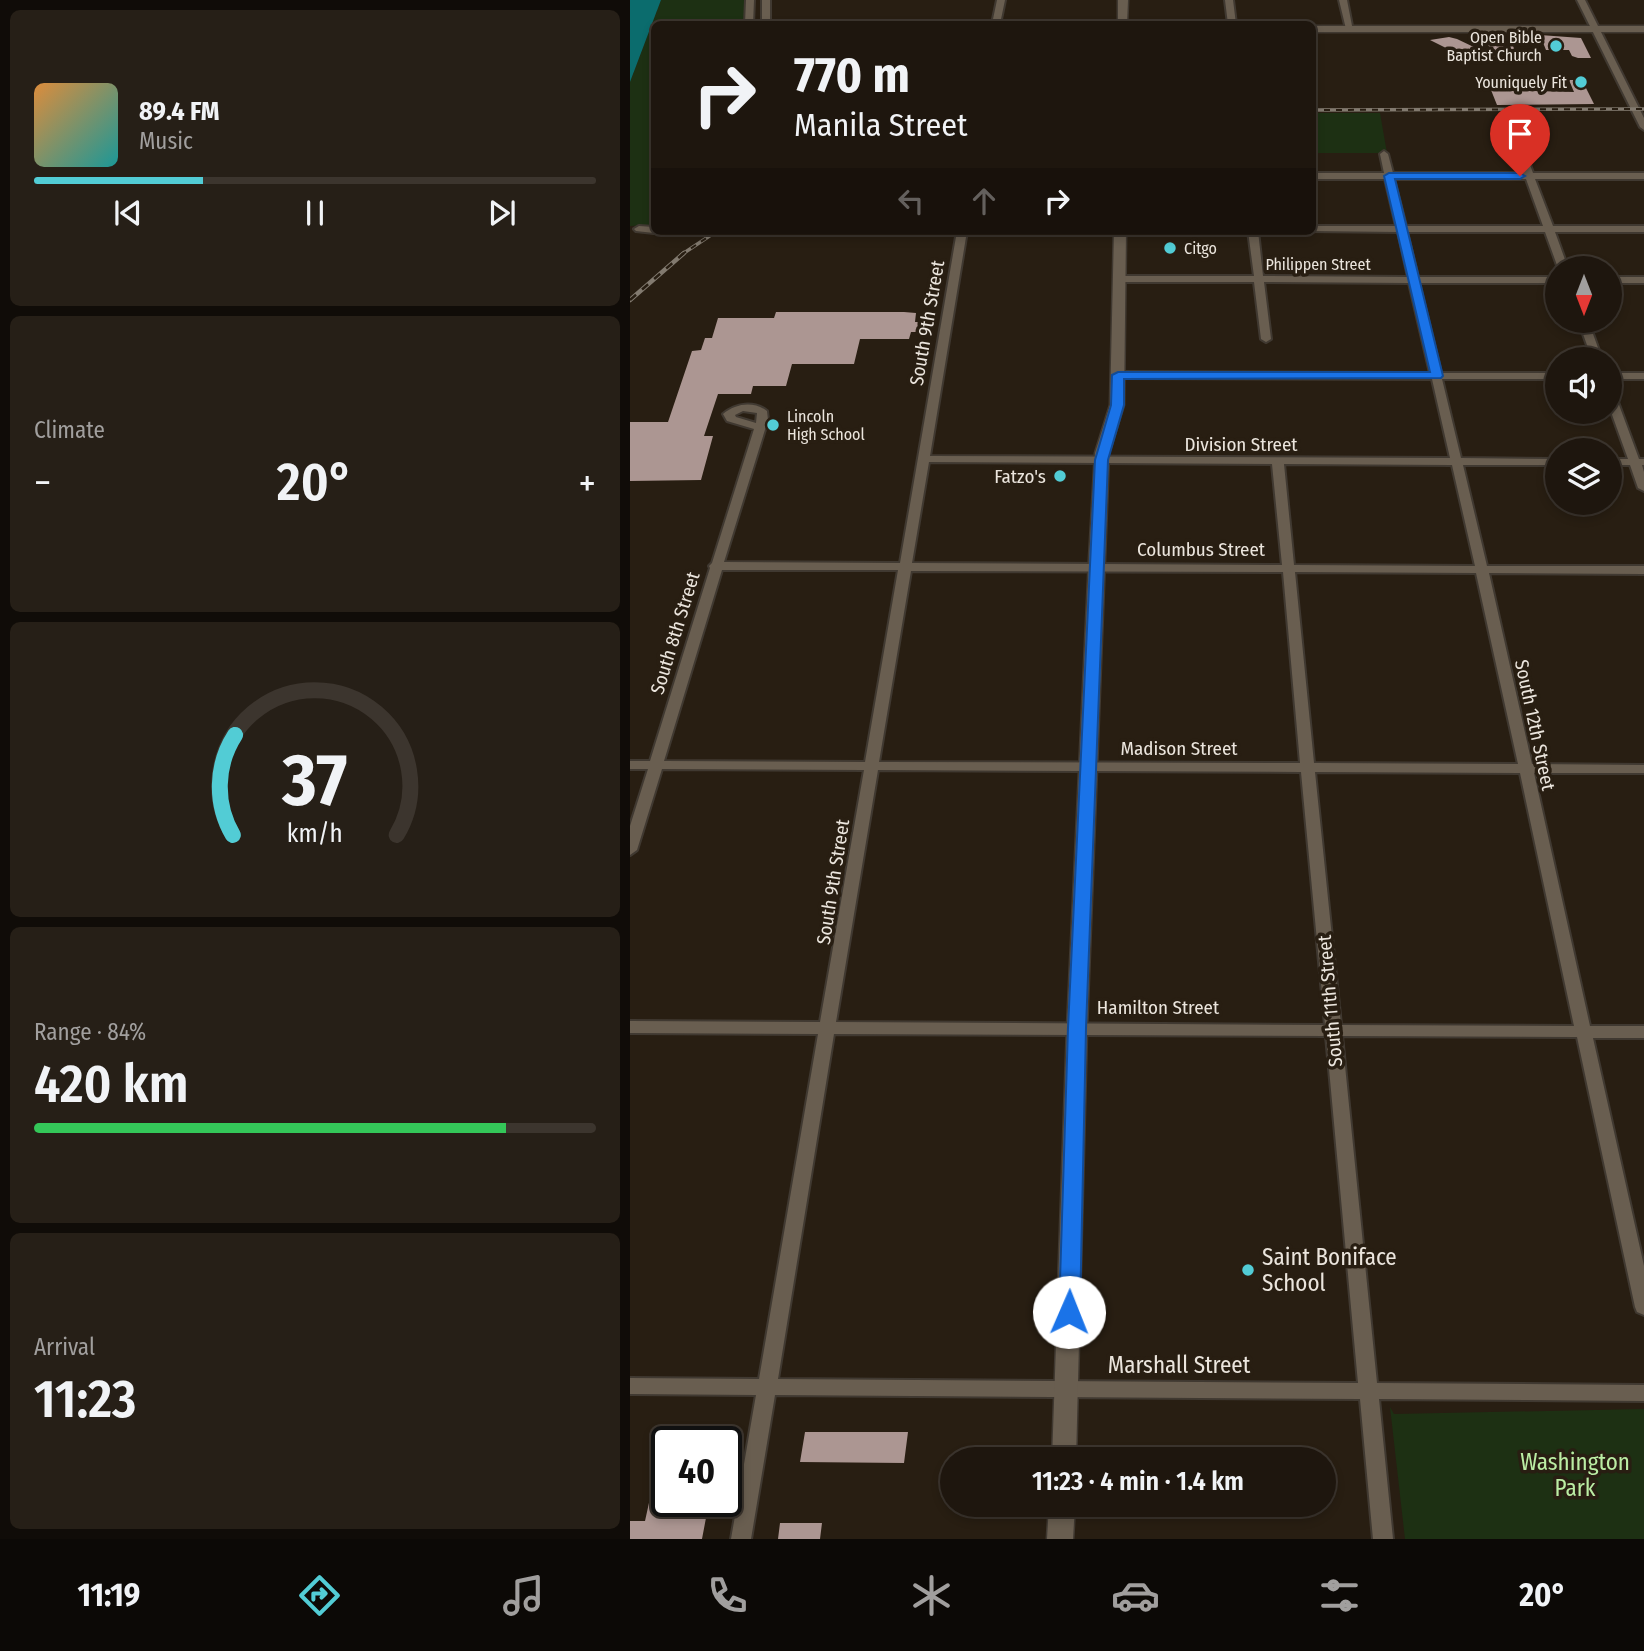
<!DOCTYPE html>
<meta charset="utf-8">
<style>
body{margin:0;font-family:"Fira Sans Condensed",sans-serif;background:#261f17;color:#f1f3f6;height:100vh;display:flex;flex-direction:column;font-size:26px;white-space:nowrap}
*{box-sizing:border-box;margin:0}
p{font-size:23px;color:#a19f9e}
.icon{flex:none;width:38px;height:38px;fill:none;stroke:currentColor;stroke-width:2;stroke-linecap:round;stroke-linejoin:round}
.map{position:relative;flex:1;overflow:hidden}
.details{display:flex;flex-direction:column;gap:10px;padding:10px;background:#100c08;width:630px}
.details>*{flex:none}
.banner{position:absolute;left:21px;top:21px;width:665px;height:214px;border-radius:10px;box-shadow:0 4px 10px #0003,0 0 0 2px #3c352e;background:#1e160e;color:#f1f3f6;overflow:hidden}
.needle{width:46px;rotate:180deg}
.tools{position:absolute;left:915px;top:256px;display:grid;gap:14px}
.tools a{display:grid;place-items:center;width:77px;height:77px;border-radius:50%;background:#1e160e;box-shadow:0 4px 10px #0003,0 0 0 2px #3c352e;font-size:35px}
.speed{position:absolute;left:21px;top:1426px;display:flex;gap:14px;font-size:35px;font-weight:700;text-align:center}
.speed>*{display:grid;place-content:center;width:91px;height:91px;border-radius:50%;background:#1e160e;box-shadow:0 4px 10px #0003,0 0 0 2px #3c352e;line-height:1}
.speed .limit{border:4px solid #111;border-radius:10px;background:#fff;color:#111}
.pin{position:absolute;display:grid;place-items:center;width:60px;height:60px;color:#fff;margin:-72px -30px;border-radius:50% 50% 50% 0;rotate:-45deg;box-shadow:0 0 7px #0007}
.pin .icon{rotate:45deg}
.me{position:absolute;width:77px;margin:-38px;rotate:1deg;stroke-linejoin:round;filter:drop-shadow(0 0 5px #0008)}
.turn{display:flex;align-items:center;gap:24px;height:147px;padding:0 28px;font-size:32px}
.turn .icon{width:91px;height:91px;stroke-width:2.5}
.turn b{display:block;font-size:49px;line-height:60px}
.lanes{display:flex;align-items:center;height:66px;padding:0 28px;background:#0003;justify-content:center;gap:35px;direction:ltr}
.lanes .off{opacity:.35}
.big{font-size:52px;font-weight:600;line-height:1.1}
.details .card{flex:1;display:flex;flex-direction:column;justify-content:center;gap:10px;min-width:0;padding:0 24px;border-radius:10px;background:#261f17}
.details .dial{align-items:center;gap:0}
.dial svg{height:182px;overflow:visible;fill:none;stroke:#3c352e;stroke-width:7;stroke-linecap:round;text-anchor:middle}
.dial text{fill:#f1f3f6;stroke:none}
.song{display:flex;align-items:center;gap:21px}
.cover{width:84px;height:84px;border-radius:10px;background:linear-gradient(135deg,hsl(30 70% 55%),hsl(180 70% 35%))}
.played{height:7px;border-radius:4px;background:linear-gradient(90deg,#52ccd5 30%,#3c352e 30%)}
.keys{display:flex;justify-content:space-around;direction:ltr}
.heat{display:flex;justify-content:space-between;align-items:center;font-size:38px;direction:ltr}
.charge{height:10px;border-radius:5px;background:linear-gradient(90deg,#34c759 84%,#3c352e 0)}
.trip{position:absolute;left:310px;top:1447px;width:396px;height:70px;border-radius:35px;background:#1e160e;box-shadow:0 4px 10px #0003,0 0 0 2px #3c352e;font-weight:600;line-height:70px;text-align:center}
.dock{display:flex;height:112px;justify-content:space-around;align-items:center;background:#0c0906;color:#a19f9e}
.dock .icon{width:49px;height:49px}
.dock .active{color:#52ccd5}
.dock b{font-size:32px;color:#f1f3f6}
main{display:flex;flex:1;min-height:0}
.map>svg:first-child{display:block}
.green{fill:#1d3013}
.water{fill:#0b6c6d}
.building{fill:#ac9692}
.lines{fill:none;stroke-linecap:round;stroke-linejoin:round}
.minor-casing{stroke:#403931;stroke-width:4}
.tertiary-casing{stroke:#403931;stroke-width:3}
.minor{fill:#695e50;fill-rule:evenodd}
.tertiary{fill:#695e50;fill-rule:evenodd}
.rail-far1-casing{stroke:#827a6f;stroke-width:3.5}
.rail-casing{stroke:#827a6f;stroke-width:4.5}
.rail-far1{stroke:#281e12;stroke-width:2;stroke-dasharray:6;stroke-linecap:butt}
.rail{stroke:#281e12;stroke-width:2.5;stroke-dasharray:8;stroke-linecap:butt}
.route{fill:#1a73e8;stroke:#114b97;stroke-width:2}
.poi-dot{fill:#52ccd5;stroke:#281e12;stroke-width:2.5}
.labels{text-anchor:middle;dominant-baseline:central;stroke-width:7;stroke-linejoin:round;paint-order:stroke}
.far-poi-label{font-size:16px;fill:#ebe5dd;stroke:#281e12;text-anchor:end}
.far-street-label{font-size:16px;fill:#ebe5dd;stroke:#281e12}
.street-label{font-size:19px;fill:#ebe5dd;stroke:#281e12}
.poi-label{font-size:19px;fill:#ebe5dd;stroke:#281e12;text-anchor:end}
.near-poi-label{font-size:23px;fill:#ebe5dd;stroke:#281e12;text-anchor:start}
.near-street-label{font-size:23px;fill:#ebe5dd;stroke:#281e12}
.near-park-label{font-size:23px;fill:#bbeda4;stroke:#281e12}
</style>
<main>
<section class="details">
<div class="card">
<div class="song"><i class="cover"></i><div><b>89.4 FM</b><p>Music</p></div></div>
<div class="played"></div>
<div class="keys"><svg class="icon" aria-label="previous" viewBox="0 0 24 24"><path d="M18 5L8 12l10 7zM5 5v14"/></svg><svg class="icon" aria-label="pause" viewBox="0 0 24 24"><path d="M8 5v14M16 5v14"/></svg><svg class="icon" aria-label="next" viewBox="0 0 24 24"><path d="M6 5l10 7-10 7zM19 5v14"/></svg></div>
</div>
<div class="card"><p>Climate</p>
<div class="heat"><a>−</a><b class="big">20°</b><a>+</a></div>
</div>
<div class="card dial"><svg viewBox="0 0 100 80">
<path d="M14 69A42 42 0 1 1 86 69"/>
<path d="M14 69A42 42 0 0 1 15 25" stroke="#52ccd5"/>
<text x="50" y="56" font-size="32" font-weight="700">37</text>
<text x="50" y="72" font-size="11">km/h</text>
</svg></div>
<div class="card"><p>Range · 84%</p><b class="big">420 km</b><div class="charge"></div></div>
<div class="card"><p>Arrival</p><b class="big">11:23</b></div>
</section>
<div class="map">
<svg width="1014" height="1539" viewBox="0 0 1014 1539">
<rect width="100%" height="100%" fill="#281e12"/>
<path class="green" d="M31,0H117L116,24H24V225L0,226V82Z
M682,113H750L757,153H683Z
M760,1407L764,1414L1014,1409V1539H775Z"/>
<path class="water" d="M0,0H31L0,82Z"/>
<path class="building" d="M910,35L951,38L961,58H948L942,56L939,50H916Z
M819,37L827,39L848,49L826,53L800,40Z
M856,39H867L870,46H883L888,59H864Z
M939,80H952L964,104L867,105L861,90L944,92Z
M146,312H274L286,313L285,322H290L289,332H281L279,339H230L224,364H162L156,386H123L121,394H88L74,436H83L71,480L0,481V422H38L62,351L71,350L75,338H82L88,318H144Z
M175,1432H278L274,1463L170,1462Z
M24,1480H37V1502H79L72,1539H0V1521H15Z
M150,1523H192L190,1539H148Z"/>
<g class="lines">
<defs>
<path id="minor" d="M116,0H124L123,24H115Z
M132,0H140V24H132Z
M367,0H375L370,24H362Z
M595,0H603L606,24H598Z
M709,0H717L723,31L716,29Z
M947,0H955L1014,118V130L1010,127Z
M754,151L758,154L763,173H894L888,154L892,151L896,154L903,173H1014V179H905L923,226H1014V232H925L938,268H928L915,232H777L788,277H928V283H789L811,373H928V379H812L831,458L928,459V465H833L857,566H1014V574L859,573L902,764L1014,765V773H904L960,1026H1014V1038H963L1014,1266V1315L1007,1312L1005,1307L947,1037L712,1036L747,1383L1014,1385V1401L749,1399L763,1539H743L730,1399L145,1395L121,1539H101L126,1395L0,1394V1378L129,1379L188,1034L0,1033V1021L190,1022L234,770L32,769L7,850L0,855V826L18,769H0V761H20L80,568L79,566L82,563L124,429L97,421L93,414C106,403 124,401 137,411L138,420L94,562L270,563L327,231H337L300,456L820,458L802,379L488,378L483,375L488,372L800,373L779,283L634,282L641,339L636,342L631,339L624,282H489L484,279L489,276H624L618,231H628L633,276L778,277L768,232L679,231H682V226H766L755,179H682V173H754L750,154ZM764,179H896L913,226H776ZM113,411L127,413L126,423L106,417L105,415ZM299,462L642,464L652,565L282,563ZM654,464L822,465L845,566L664,565ZM92,570H268L235,762L34,761ZM281,571L653,572L670,763L249,762ZM665,572L846,573L888,764L684,763ZM248,770L671,772L695,1025L206,1022ZM685,772L890,773L944,1026L711,1025ZM204,1034L696,1036L728,1383L148,1379Z
M9,226L24,227V231H28L24,233L6,231L4,229Z
M28,231H63C55,236 36,236 28,231Z
M980,277H1014V283H980Z
M948,320H958L972,359H962Z
M980,373H1014V379H980Z
M980,391L985,394L1009,459H1014V465H1012L1014,472V491L1008,488L1000,465H980V459H998L980,409Z"/>
<path id="tertiary" d="M488,0H498L497,24H488Z
M682,26H1014V32H682Z
M484,231H496L494,405L479,453L457,1028L446,1460H422L437,1028L459,559L465,453L480,405Z
M419,1505H445L443,1539H417Z"/>
</defs>
<use href="#minor" class="minor-casing"/>
<use href="#tertiary" class="tertiary-casing"/>
<use href="#minor" class="minor"/>
<use href="#tertiary" class="tertiary"/>
<defs>
<path id="rail-far1" d="M682,110L1014,109
M51,255L87,231"/>
<path id="rail" d="M0,300L54,253"/>
</defs>
<use href="#rail-far1" class="rail-far1-casing"/>
<use href="#rail" class="rail-casing"/>
<use href="#rail-far1" class="rail-far1"/>
<use href="#rail" class="rail"/>
</g>
<path class="route" d="M759,173H890L895,176L890,179H765L813,376L811,378L494,379V405L478,460L456,1028L450,1312L447,1318L439,1321L432,1318L429,1312L438,1028L465,460L481,405L482,375L488,372H800L754,176Z"/>
<g class="poi-dot">
<circle cx="926" cy="46" r="7"/>
<circle cx="951" cy="82" r="7"/>
<circle cx="540" cy="248" r="7"/>
<circle cx="143" cy="425" r="7"/>
<circle cx="430" cy="476" r="7"/>
<circle cx="618" cy="1270" r="7"/>
</g>
<g class="labels">
<g class="far-poi-label">
<text x="912" y="37">Open Bible<tspan x="912" dy="18">Baptist Church</tspan></text>
<text x="937" y="82">Youniquely Fit</text>
<text x="554" y="248" text-anchor="start">Citgo</text>
<text x="157" y="416" text-anchor="start">Lincoln<tspan x="157" dy="18">High School</tspan></text>
</g>
<g class="far-street-label">
<text x="688" y="264">Philippen Street</text>
</g>
<g class="street-label">
<text transform="translate(297 323) rotate(-80)">South 9th Street</text>
<text x="611" y="444">Division Street</text>
<text x="571" y="549">Columbus Street</text>
<text transform="translate(45 633) rotate(-73)">South 8th Street</text>
<text transform="translate(905 725) rotate(78)">South 12th Street</text>
<text x="549" y="748">Madison Street</text>
<text transform="translate(203 882) rotate(-81)">South 9th Street</text>
<text transform="translate(700 1001) rotate(-95)">South 11th Street</text>
<text x="528" y="1007">Hamilton Street</text>
</g>
<g class="poi-label">
<text x="416" y="476">Fatzo's</text>
</g>
<g class="near-poi-label">
<text x="632" y="1257">Saint Boniface<tspan x="632" dy="26">School</tspan></text>
</g>
<g class="near-street-label">
<text x="549" y="1365">Marshall Street</text>
</g>
<g class="near-park-label">
<text x="945" y="1462">Washington<tspan x="945" dy="26">Park</tspan></text>
</g>
</g>
</svg>
<div class="tools">
<a><svg class="needle" viewBox="-14 -14 28 28"><path d="M0-13l5 13h-10z" fill="#e53935"/><path d="M0 13l5-13h-10z" fill="#a19f9e"/></svg></a>
<a><svg class="icon" aria-label="sound" viewBox="0 0 24 24"><path d="M4 9h4l5-4v14l-5-4H4zM17 9q2 3 0 6"/></svg></a>
<a><svg class="icon" aria-label="layers" viewBox="0 0 24 24"><path d="M12 4l9 5-9 5-9-5zM3 14l9 5 9-5"/></svg></a>
</div>
<div class="speed"><div class="limit">40</div></div>
<div class="pin" style="left:890px;top:176px;background:#d93025"><svg class="icon" aria-label="arrive" viewBox="0 0 24 24"><path d="M6 21V4h12l-3 4 3 4H6"/></svg></div>
<svg class="me" style="left:439px;top:1312px" viewBox="-20 -20 40 40"><circle r="19" fill="#fff"/><path d="M0-13L10 11 0 6-10 11z" fill="#1a73e8"/></svg>
<div class="trip">11:23 · 4 min · 1.4 km</div>
<div class="banner">
<div class="turn"><svg class="icon" aria-label="right" viewBox="0 0 24 24"><path d="M7 20v-9h11M14 6l5 5-5 5"/></svg><div><b>770 m</b>Manila Street</div></div>
<div class="lanes"><svg class="icon off" aria-label="left" viewBox="0 0 24 24"><path d="M17 20v-9H6M10 6l-5 5 5 5"/></svg><svg class="icon off" aria-label="ahead" viewBox="0 0 24 24"><path d="M12 20V5M6 11l6-6 6 6"/></svg><svg class="icon" aria-label="right" viewBox="0 0 24 24"><path d="M7 20v-9h11M14 6l5 5-5 5"/></svg></div>
</div>
</div>
</main>
<nav class="dock">
<b>11:19</b>
<svg class="icon active" aria-label="directions" viewBox="0 0 24 24"><path d="M12 3l9 9-9 9-9-9zM9 14v-3h6M13 9l2 2-2 2"/></svg>
<svg class="icon" aria-label="music" viewBox="0 0 24 24"><path d="M9 18V5l10-2v13"/><circle cx="6" cy="18" r="3"/><circle cx="16" cy="16" r="3"/></svg>
<svg class="icon" aria-label="phone" viewBox="0 0 24 24"><path d="M5 4h4l2 5-3 2q2 4 5 5l2-3 5 2v4C11 20 4 13 5 4z"/></svg>
<svg class="icon" aria-label="climate" viewBox="0 0 24 24"><path d="M12 3v18M4 7l16 10M4 17L20 7"/></svg>
<svg class="icon" aria-label="car" viewBox="0 0 24 24"><path d="M5 17H2v-5l4-1 3-4h7l3 4 3 1v5h-3M9 17h6M6 11h13"/><circle cx="7" cy="17" r="2"/><circle cx="17" cy="17" r="2"/></svg>
<svg class="icon" aria-label="filters" viewBox="0 0 24 24"><path d="M4 7h16M4 17h16"/><circle cx="9" cy="7" r="2"/><circle cx="15" cy="17" r="2"/></svg>
<b>20°</b>
</nav>
